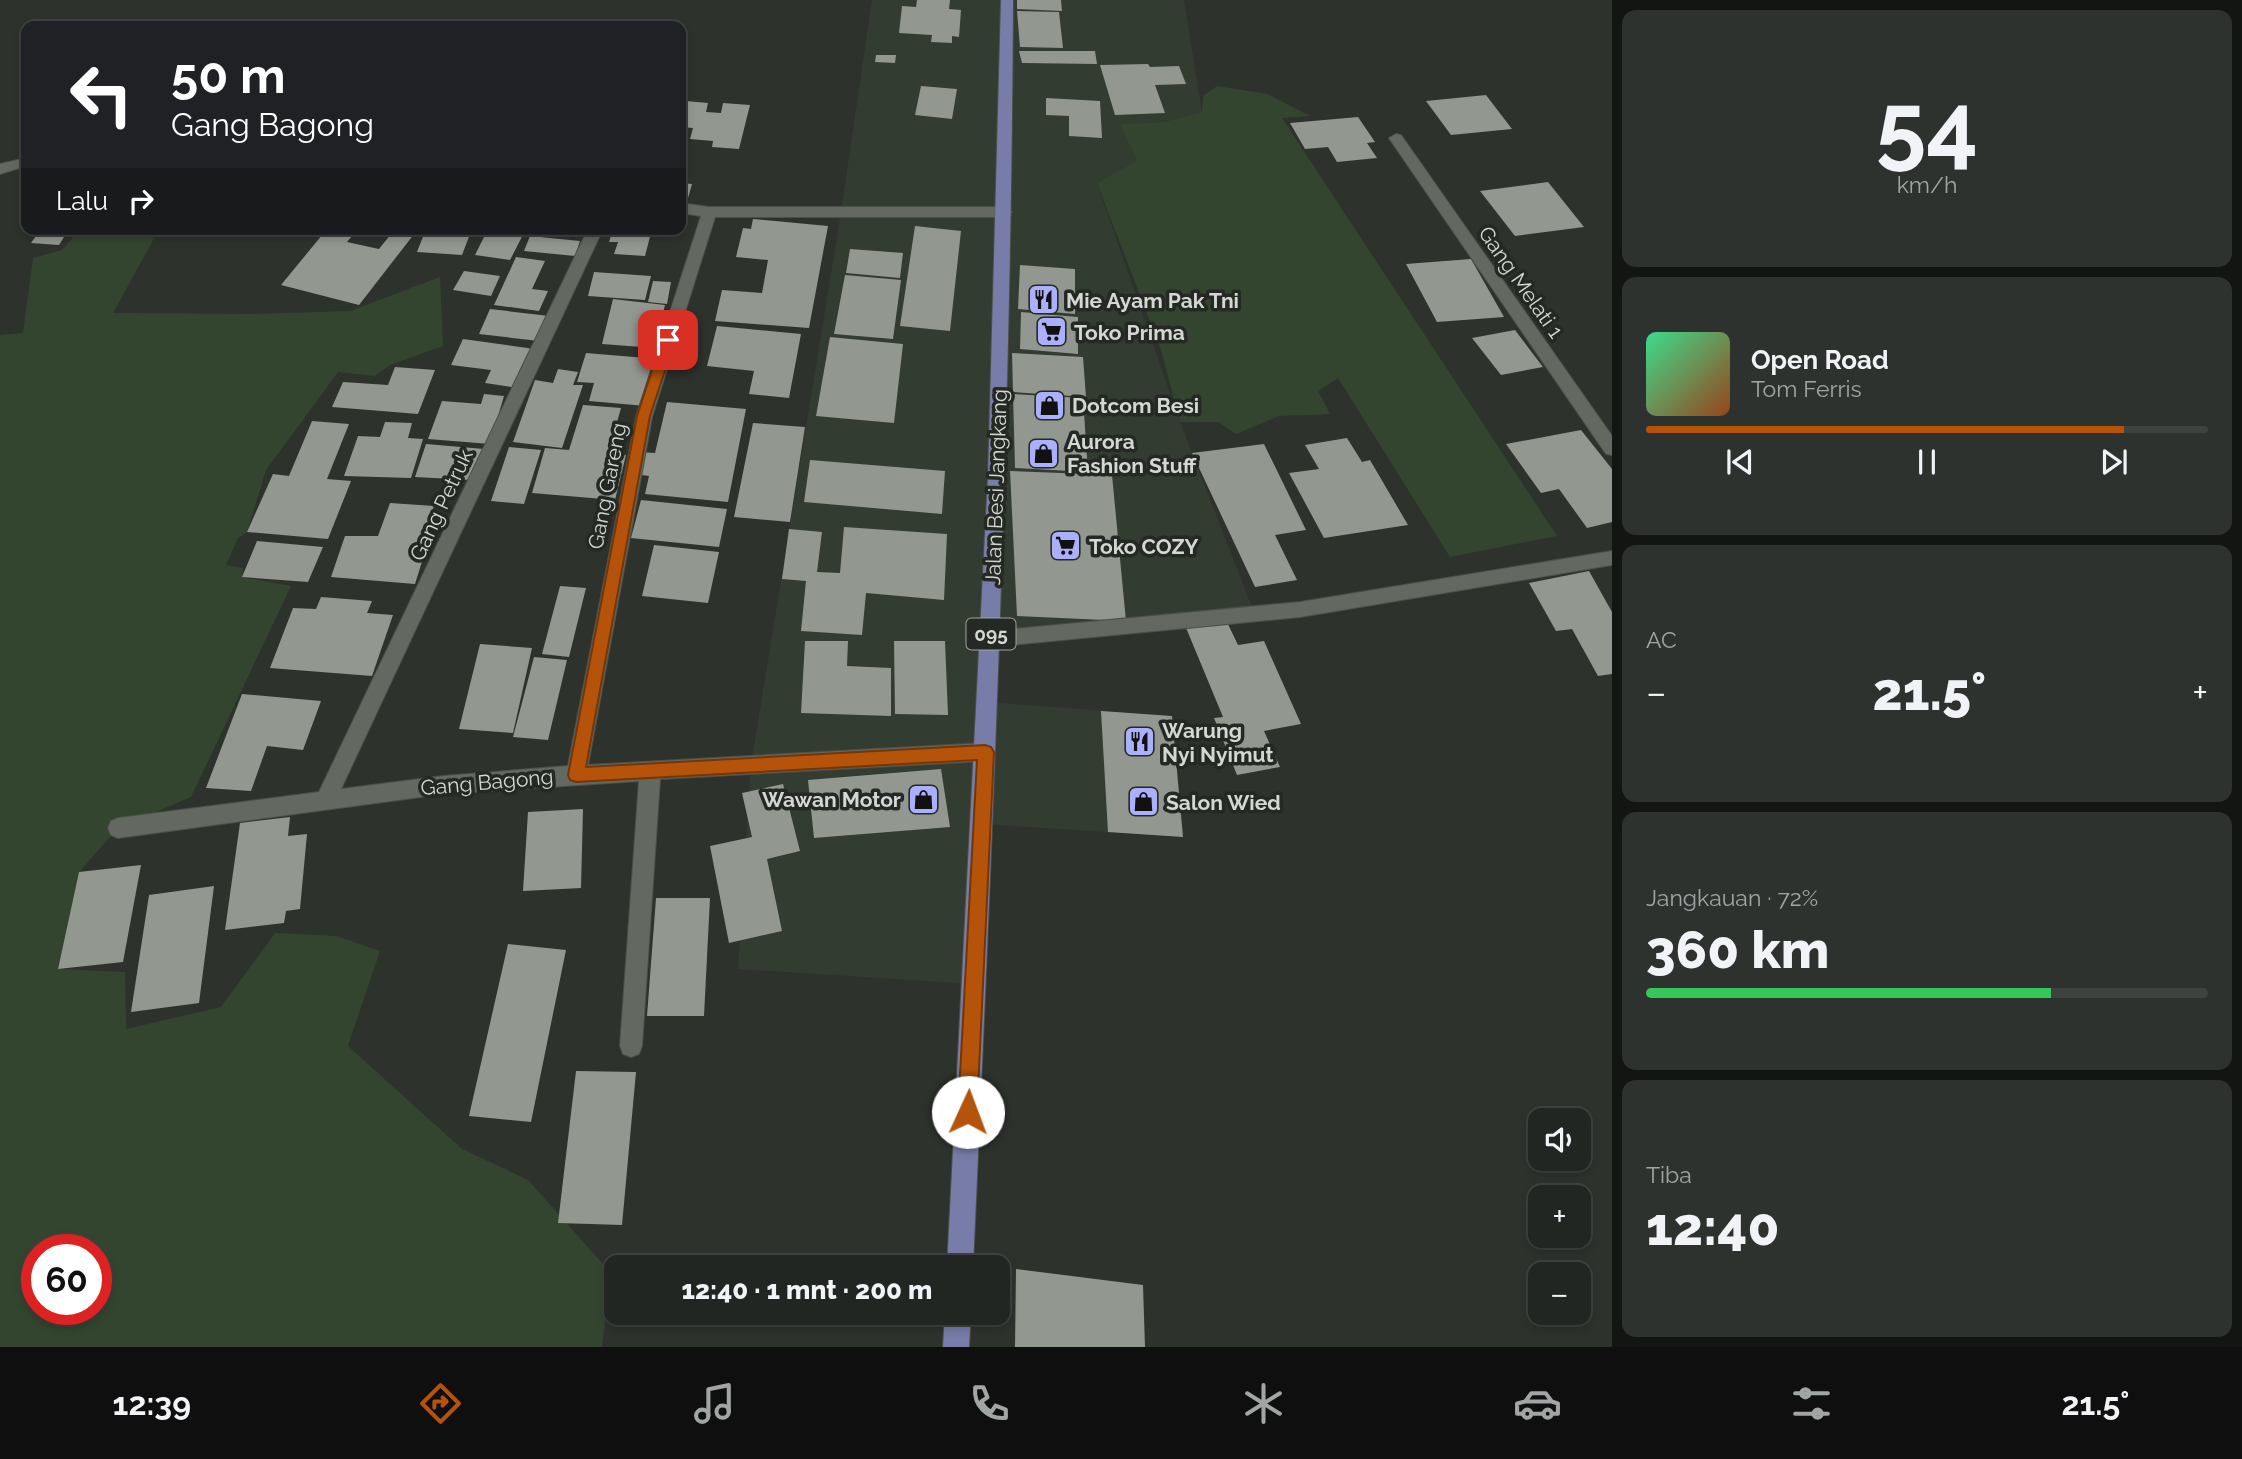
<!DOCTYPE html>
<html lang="id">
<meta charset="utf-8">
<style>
body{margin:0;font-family:Raleway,sans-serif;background:#2e322f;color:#f1f3f6;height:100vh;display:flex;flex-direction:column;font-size:26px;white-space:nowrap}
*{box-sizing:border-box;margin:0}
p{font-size:23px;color:#a2a5a5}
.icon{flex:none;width:38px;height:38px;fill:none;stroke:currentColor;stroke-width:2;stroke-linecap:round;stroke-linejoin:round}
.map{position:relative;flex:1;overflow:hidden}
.drawer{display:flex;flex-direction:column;gap:10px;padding:10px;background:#131513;width:630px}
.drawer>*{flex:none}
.top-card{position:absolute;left:21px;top:21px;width:665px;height:214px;border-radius:14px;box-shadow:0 4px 10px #0003,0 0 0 2px #3f4340;background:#202124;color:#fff;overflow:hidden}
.controls{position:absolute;left:1528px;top:1108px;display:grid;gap:14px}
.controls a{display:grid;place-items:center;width:63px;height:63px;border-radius:14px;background:#222622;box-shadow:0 4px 10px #0003,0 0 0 2px #3f4340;font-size:35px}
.speed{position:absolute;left:21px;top:1234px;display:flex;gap:14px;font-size:35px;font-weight:700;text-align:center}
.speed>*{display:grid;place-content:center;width:91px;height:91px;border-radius:50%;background:#222622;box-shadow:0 4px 10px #0003,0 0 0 2px #3f4340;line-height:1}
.speed .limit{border:10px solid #d22;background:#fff;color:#111}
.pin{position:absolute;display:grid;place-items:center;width:60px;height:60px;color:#fff;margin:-30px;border-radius:14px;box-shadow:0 4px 10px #0006}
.me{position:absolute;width:77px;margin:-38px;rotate:2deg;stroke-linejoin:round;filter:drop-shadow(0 0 5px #0008)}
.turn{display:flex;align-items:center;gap:24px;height:147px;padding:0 35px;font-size:32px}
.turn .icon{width:91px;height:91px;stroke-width:2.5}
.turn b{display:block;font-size:49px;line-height:60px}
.then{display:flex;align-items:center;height:66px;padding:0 35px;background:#0003;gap:14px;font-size:26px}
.big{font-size:52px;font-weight:800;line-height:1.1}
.drawer .card{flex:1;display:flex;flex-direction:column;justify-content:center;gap:10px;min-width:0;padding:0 24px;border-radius:14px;background:#2e322f}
.drawer .dial{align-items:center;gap:0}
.dial b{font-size:91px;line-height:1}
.song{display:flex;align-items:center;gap:21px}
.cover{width:84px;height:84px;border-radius:10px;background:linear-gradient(135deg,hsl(150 70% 55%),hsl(20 70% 35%))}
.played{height:7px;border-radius:4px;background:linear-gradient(90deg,#b45309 85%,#3f4340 85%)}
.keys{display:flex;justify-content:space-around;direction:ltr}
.heat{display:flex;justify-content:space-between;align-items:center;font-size:38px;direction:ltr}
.charge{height:10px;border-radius:5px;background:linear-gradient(90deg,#34c759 72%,#3f4340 0)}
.trip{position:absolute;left:604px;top:1255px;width:406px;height:70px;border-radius:14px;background:#222622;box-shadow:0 4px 10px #0003,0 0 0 2px #3f4340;font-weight:800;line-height:70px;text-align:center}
.tab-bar{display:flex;height:112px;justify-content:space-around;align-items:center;background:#0e0f0e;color:#a2a5a5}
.tab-bar .icon{width:49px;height:49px}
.tab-bar .selected{color:#b45309}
.tab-bar b{font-size:32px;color:#f1f3f6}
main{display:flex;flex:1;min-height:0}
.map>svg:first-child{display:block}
.built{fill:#333c31}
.green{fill:#33452f;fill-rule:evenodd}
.building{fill:#929790}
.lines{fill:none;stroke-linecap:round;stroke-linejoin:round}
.minor-casing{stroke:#4b4f4a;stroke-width:2}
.tertiary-casing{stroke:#4b4f4a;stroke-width:2}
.primary-casing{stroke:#4b4f4a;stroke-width:2}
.minor{fill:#636861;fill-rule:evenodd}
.tertiary{fill:#636861;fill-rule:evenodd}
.primary{fill:#777ca8;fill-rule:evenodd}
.route{fill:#b45309;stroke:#753606;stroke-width:2}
.labels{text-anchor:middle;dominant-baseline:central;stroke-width:7;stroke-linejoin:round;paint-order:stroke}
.shield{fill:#242923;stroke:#9fa39e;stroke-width:2}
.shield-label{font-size:19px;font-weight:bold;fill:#d4d7d3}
.street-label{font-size:21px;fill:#d4d7d3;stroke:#242923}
.poi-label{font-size:21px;font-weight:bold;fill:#d4d7d3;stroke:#242923;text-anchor:start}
</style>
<main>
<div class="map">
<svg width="1612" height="1347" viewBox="0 0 1612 1347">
<rect width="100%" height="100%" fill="#2e322d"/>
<path class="built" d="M872,0H1184L1202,112L1164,122L1121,124L1137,160L1097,183L1180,422L1255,615L991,639L988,702L1172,716L1183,837L982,824L973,984L738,969L751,765L841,212Z"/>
<path class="green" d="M1217,86L1267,94L1310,116L1282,118L1557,536L1450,557L1338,378L1318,391L1330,414L1279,416L1236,434L1218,422H1180L1161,350L1097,183L1137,160L1120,124L1164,122L1202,112L1203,96Z
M79,230L157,233L113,313L252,314L350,311L440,277L443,346L390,365L375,376L338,372L266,470L247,532L238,538L226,565L243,568L242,577L291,586L191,797L118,828L79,872L58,969L125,972L126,1029L221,1007L275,933L336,936L380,951L348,1046L462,1149L528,1180L611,1273L602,1347H0V335L23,333L33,258L62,250ZM37,1250H96V1309H37Z"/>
<path class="building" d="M917,0H950L949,9L961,10L959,37L952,36V43L931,42L932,35L899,33L902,6L916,7Z
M1017,0H1061L1062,11L1017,9Z
M1017,11L1059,12L1063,48L1020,47Z
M1019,51H1095L1097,64L1022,63Z
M876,55H896L895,63L875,62Z
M1148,64L1150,67L1179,66L1186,84L1155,85L1165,113L1115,115L1100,65Z
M921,86L957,89L952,119L915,115Z
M1486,95L1512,129L1451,135L1426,101Z
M1046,98L1100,101L1102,138L1069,136V116L1046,115Z
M686,101L708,103L706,112L721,113L723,103L750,105L739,149L712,147L713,141L690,139L693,128L681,127Z
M1358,117L1375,142L1367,143L1377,158L1337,162L1328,147L1305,149L1290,123Z
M1548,182L1584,227L1515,236L1480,191Z
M681,183L692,184L688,198L681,197Z
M753,219L828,226L809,328L715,321L722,290L762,293L768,260L736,257L743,228L751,229Z
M915,226L961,231L950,331L900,326Z
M41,229H69L59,245L31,243Z
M327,229H358L347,242L379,249L395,229H418L359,305L281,285Z
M426,229H472L462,255L417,252Z
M488,229H526L510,260L475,255Z
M540,229H585L584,234L540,232Z
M613,229H652L645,256L614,254L618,242H609Z
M530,236L580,241L575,256L524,251Z
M850,249L903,253L900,278L846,273Z
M516,257L545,261L532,289L548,291L539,311L494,305Z
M1471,259L1504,317L1437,322L1406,264Z
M1020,265L1075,269V314L1018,309Z
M464,271L500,276L491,296L453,290Z
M594,272L651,276L645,300L588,296Z
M845,275L901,280L893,339L834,334Z
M653,281L671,282L667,304L648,302Z
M613,299L665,305L655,348L602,344Z
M490,309L549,316L539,341L479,334Z
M1021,312L1078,317V354L1020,349Z
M717,326L801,334L789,398L749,394L754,371L707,366Z
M1515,330L1543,367L1501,375L1472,338Z
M830,337L903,344L894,423L816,416Z
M463,339L534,349L518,388L485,383L491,370L451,365Z
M586,353L658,359L646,406L589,401L594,383L577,382Z
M1012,353L1083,357L1086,397L1013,392Z
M395,367L435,370L418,414L332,407L343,382L388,385Z
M558,369L578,372L573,385H583L562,448L513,442L535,380L553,383Z
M484,394L504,396L490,444L428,439L442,401L481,404Z
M1013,394L1083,398L1088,472L1015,468Z
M667,402L746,409L728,502L645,494L649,476L634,474L640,452L655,453Z
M583,405L621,408L608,454L626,455L615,500L532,493L545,448L569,450Z
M312,421L349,424L327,479L351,481L328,539L247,532L273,474L289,476Z
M385,422L412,423L408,438L423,439L411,478L344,476L358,436L380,437Z
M753,423L805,427L790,522L734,517Z
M1581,430L1612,469V522L1587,528L1559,489L1541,493L1506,444Z
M1347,438L1362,462L1370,460L1408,525L1324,538L1289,473L1319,469L1305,445Z
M426,444L484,449L471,480L415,477Z
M1264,444L1306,530L1275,535L1297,580L1255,587L1192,453Z
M509,447L541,450L524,504L491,501Z
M810,460L945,471L942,514L804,502Z
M1010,471L1112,475L1126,621L1017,616Z
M641,500L727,509L719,547L631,538Z
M390,503L434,506L422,539H429L415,584L331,577L345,536H378Z
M844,527L947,534L944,600L866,593L862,635L801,631L806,581L782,579L789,529L822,532L817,572L840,573Z
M257,541L323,547L308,582L242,577Z
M654,545L719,552L708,603L642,596Z
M1589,571L1612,612V674L1598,676L1572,629L1556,631L1529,583Z
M560,586L586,588L569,657L542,654Z
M321,597L372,601L367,613L393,615L372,676L270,668L293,608L316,609Z
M1225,618L1238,645L1264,641L1301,724L1264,731L1280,767L1237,775L1214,718L1223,717L1184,623Z
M805,641H848L847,666L891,668V716L801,713Z
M894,641H945L948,715L895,714Z
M480,644L532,648L513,733L459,729Z
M534,657L567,660L548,740L513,737Z
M242,694L321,701L303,750L267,746L251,791L206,788Z
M1101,711L1172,716L1183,837L1108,832Z
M941,769L950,827L814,838L808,780Z
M783,784L800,851L767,859L782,931L729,943L710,846L752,837L742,793Z
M583,809L581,888L523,891L528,812Z
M290,817L288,836L307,834L300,909L286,911L284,923L225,930L240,823Z
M141,865L123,962L58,969L79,872Z
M214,886L199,1003L131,1012L149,895Z
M656,898H710L704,1016H647Z
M508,944L566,950L531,1122L469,1116Z
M576,1071L636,1072L622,1225L558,1223Z
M1016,1269L1143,1285L1145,1347H1015Z"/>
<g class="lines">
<defs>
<path id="minor" d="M1396,134L1401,135L1612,436V455L1606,454L1391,141L1389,138Z
M26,158V166L0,174V164Z
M681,203L709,207H1005L1012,212L1005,217H715L652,417L588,765L985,743L992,746L995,752L992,758L985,761L660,779L642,1046L639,1054L631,1057L623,1054L620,1046L639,781L443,794L118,838L111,835L108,828L111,821L118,818L319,792L588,229H603L341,789L443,776L568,766L636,417L701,216L681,213Z"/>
<path id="tertiary" d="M1612,551V565L1300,617L991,647L984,645L982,639L984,633L991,631L1300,602Z"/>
<path id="primary" d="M1001,0H1013C1011,423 992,845 973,1267H947L988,476Z
M945,1312H971L969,1347H943Z"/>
</defs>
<use href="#minor" class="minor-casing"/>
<use href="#tertiary" class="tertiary-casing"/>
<use href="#primary" class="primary-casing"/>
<use href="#minor" class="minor"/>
<use href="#tertiary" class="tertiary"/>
<use href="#primary" class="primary"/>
</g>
<path class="route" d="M668,335L675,340L650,416L586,767L985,745L991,747L994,752L977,1112L974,1119L968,1122L961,1119L958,1112L977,760L576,782L570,780L568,775L637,416L662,340Z"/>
<defs>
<symbol id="restaurant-square" viewBox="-11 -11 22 22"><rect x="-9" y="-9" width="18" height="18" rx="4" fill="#aab0fb" stroke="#242923"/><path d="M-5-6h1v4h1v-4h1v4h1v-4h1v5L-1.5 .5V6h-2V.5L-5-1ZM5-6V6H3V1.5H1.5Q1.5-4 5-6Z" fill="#111"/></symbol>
<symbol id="supermarket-square" viewBox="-11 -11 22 22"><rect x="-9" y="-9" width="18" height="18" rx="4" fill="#aab0fb" stroke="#242923"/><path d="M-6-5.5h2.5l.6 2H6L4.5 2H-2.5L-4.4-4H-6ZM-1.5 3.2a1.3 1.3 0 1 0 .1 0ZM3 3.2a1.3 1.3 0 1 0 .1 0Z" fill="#111"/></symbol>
<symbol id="shop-square" viewBox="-11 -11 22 22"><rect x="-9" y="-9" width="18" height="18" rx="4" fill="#aab0fb" stroke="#242923"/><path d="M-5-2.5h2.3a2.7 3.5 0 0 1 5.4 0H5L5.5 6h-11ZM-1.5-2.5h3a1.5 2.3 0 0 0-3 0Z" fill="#111"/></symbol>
</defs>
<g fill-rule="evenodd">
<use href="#restaurant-square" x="1026" y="282" width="35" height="35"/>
<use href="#supermarket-square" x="1034" y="314" width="35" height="35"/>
<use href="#shop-square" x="1032" y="388" width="35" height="35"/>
<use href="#shop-square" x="1026" y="436" width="35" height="35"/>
<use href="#supermarket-square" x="1048" y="528" width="35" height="35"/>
<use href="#restaurant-square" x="1122" y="724" width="35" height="35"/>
<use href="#shop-square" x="906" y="782" width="35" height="35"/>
<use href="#shop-square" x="1126" y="784" width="35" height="35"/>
</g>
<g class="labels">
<rect class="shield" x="966.5" y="618.5" width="49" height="31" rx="5"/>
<g class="shield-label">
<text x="991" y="634">095</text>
</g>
<g class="street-label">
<text transform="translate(1521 282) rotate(55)">Gang Melati 1</text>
<text transform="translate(607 486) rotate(-79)">Gang Gareng</text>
<text transform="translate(996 487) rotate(-88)">Jalan Besi Jangkang</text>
<text transform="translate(441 505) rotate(-65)">Gang Petruk</text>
<text transform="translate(487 782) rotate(-5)">Gang Bagong</text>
</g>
<g class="poi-label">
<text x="1066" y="300">Mie Ayam Pak Tni</text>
<text x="1074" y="332">Toko Prima</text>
<text x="1072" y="405">Dotcom Besi</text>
<text x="1067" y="441">Aurora<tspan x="1067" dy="24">Fashion Stuff</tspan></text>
<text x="1089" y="546">Toko COZY</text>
<text x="1162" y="730">Warung<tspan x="1162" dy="24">Nyi Nyimut</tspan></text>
<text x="901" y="799" text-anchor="end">Wawan Motor</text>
<text x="1166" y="802">Salon Wied</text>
</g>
</g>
</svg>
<div class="controls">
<a><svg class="icon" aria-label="sound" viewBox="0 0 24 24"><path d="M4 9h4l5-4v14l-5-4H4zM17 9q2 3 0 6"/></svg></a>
<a>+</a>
<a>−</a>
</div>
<div class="speed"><div class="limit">60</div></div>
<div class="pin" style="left:668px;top:340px;background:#d93025"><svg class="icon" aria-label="arrive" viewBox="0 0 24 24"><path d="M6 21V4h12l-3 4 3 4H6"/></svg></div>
<svg class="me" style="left:968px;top:1112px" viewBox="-20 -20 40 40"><circle r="19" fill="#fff"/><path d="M0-13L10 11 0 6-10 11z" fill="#b45309"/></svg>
<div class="trip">12:40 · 1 mnt · 200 m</div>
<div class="top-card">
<div class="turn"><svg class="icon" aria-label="left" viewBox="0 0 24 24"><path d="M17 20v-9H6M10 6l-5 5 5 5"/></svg><div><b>50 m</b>Gang Bagong</div></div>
<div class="then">Lalu<svg class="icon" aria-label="right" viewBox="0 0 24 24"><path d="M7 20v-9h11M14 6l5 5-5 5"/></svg></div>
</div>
</div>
<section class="drawer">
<div class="card dial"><b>54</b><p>km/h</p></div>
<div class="card">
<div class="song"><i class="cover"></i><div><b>Open Road</b><p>Tom Ferris</p></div></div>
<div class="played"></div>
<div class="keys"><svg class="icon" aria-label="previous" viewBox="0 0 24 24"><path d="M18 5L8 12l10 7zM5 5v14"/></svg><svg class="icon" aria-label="pause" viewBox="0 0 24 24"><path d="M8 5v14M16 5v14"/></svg><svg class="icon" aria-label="next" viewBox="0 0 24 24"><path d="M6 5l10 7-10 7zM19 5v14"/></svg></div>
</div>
<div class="card"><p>AC</p>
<div class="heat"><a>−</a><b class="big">21.5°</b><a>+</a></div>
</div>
<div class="card"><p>Jangkauan · 72%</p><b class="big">360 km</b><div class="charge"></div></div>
<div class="card"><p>Tiba</p><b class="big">12:40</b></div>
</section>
</main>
<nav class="tab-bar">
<b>12:39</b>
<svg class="icon selected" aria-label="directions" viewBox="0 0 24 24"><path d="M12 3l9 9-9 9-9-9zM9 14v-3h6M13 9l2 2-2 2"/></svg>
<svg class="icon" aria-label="music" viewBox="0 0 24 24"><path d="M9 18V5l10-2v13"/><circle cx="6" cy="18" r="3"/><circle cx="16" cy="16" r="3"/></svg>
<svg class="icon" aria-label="phone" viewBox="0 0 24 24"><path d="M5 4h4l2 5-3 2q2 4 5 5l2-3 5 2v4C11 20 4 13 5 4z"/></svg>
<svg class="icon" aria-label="climate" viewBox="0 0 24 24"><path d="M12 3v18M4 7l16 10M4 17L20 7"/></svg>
<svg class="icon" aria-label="car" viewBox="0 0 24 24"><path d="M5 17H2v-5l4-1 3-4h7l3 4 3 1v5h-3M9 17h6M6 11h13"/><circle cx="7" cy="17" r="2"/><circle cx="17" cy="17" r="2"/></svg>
<svg class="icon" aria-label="filters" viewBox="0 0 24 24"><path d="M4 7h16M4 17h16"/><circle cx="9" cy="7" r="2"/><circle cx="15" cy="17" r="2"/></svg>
<b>21.5°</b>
</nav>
